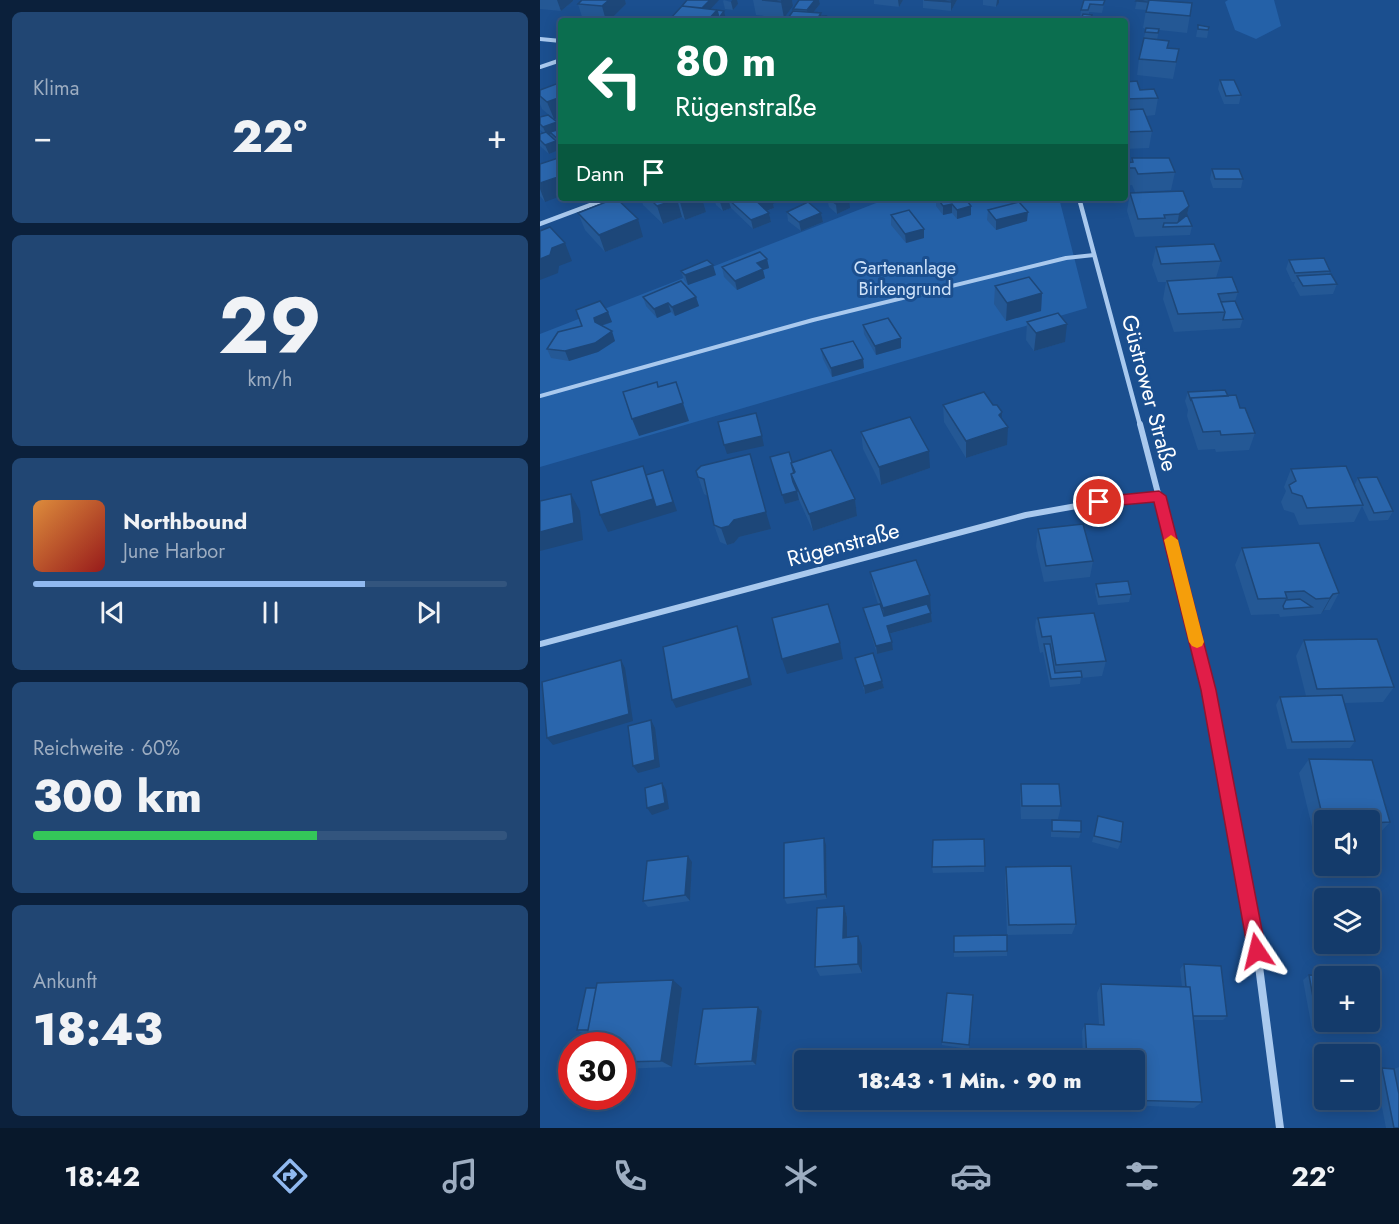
<!DOCTYPE html>
<html lang="de">
<meta charset="utf-8">
<style>
body{margin:0;font-family:Jost,sans-serif;background:#214673;color:#f1f3f6;height:100vh;display:flex;flex-direction:column;font-size:22px;white-space:nowrap}
*{box-sizing:border-box;margin:0}
p{font-size:20px;color:#9dadc1}
.icon{flex:none;width:33px;height:33px;fill:none;stroke:currentColor;stroke-width:2;stroke-linecap:round;stroke-linejoin:round}
.map{position:relative;flex:1;overflow:hidden}
.side{display:flex;flex-direction:column;gap:12px;padding:12px;background:#0b203b;width:540px}
.side>*{flex:none}
.banner{position:absolute;left:18px;top:18px;width:570px;height:183px;border-radius:6px;box-shadow:0 3px 15px #0003,0 0 0 2px #33557e;background:#0b6e4f;color:#fff;overflow:hidden}
.fabs{position:absolute;left:774px;top:810px;display:grid;gap:12px}
.fabs a{display:grid;place-items:center;width:66px;height:66px;border-radius:6px;background:#143b6b;box-shadow:0 3px 15px #0003,0 0 0 2px #33557e;font-size:30px}
.speed{position:absolute;left:18px;top:1032px;display:flex;gap:12px;font-size:30px;font-weight:700;text-align:center}
.speed>*{display:grid;place-content:center;width:78px;height:78px;border-radius:50%;background:#143b6b;box-shadow:0 3px 15px #0003,0 0 0 2px #33557e;line-height:1}
.speed .limit{border:9px solid #d22;background:#fff;color:#111}
.pin{position:absolute;display:grid;place-items:center;width:51px;height:51px;color:#fff;margin:-26px;border:3px solid #fff;border-radius:50%;box-shadow:0 2px 6px #0007}
.me{position:absolute;width:66px;margin:-33px;rotate:350deg;stroke-linejoin:round;filter:drop-shadow(0 0 4px #0008)}
.turn{display:flex;align-items:center;gap:21px;height:126px;padding:0 18px;font-size:27px}
.turn .icon{width:78px;height:78px;stroke-width:2.5}
.turn b{display:block;font-size:42px;line-height:51px}
.then{display:flex;align-items:center;height:57px;padding:0 18px;background:#0003;gap:12px;font-size:22px}
.big{font-size:45px;font-weight:800;line-height:1.1}
.side .card{flex:1;display:flex;flex-direction:column;justify-content:center;gap:9px;min-width:0;padding:0 21px;border-radius:9px;background:#214673}
.side .dial{align-items:center;gap:0}
.dial b{font-size:78px;line-height:1}
.song{display:flex;align-items:center;gap:18px}
.cover{width:72px;height:72px;border-radius:9px;background:linear-gradient(135deg,hsl(30 70% 55%),hsl(0 70% 35%))}
.played{height:6px;border-radius:3px;background:linear-gradient(90deg,#90b9f0 70%,#33557e 70%)}
.keys{display:flex;justify-content:space-around;direction:ltr}
.heat{display:flex;justify-content:space-between;align-items:center;font-size:33px;direction:ltr}
.charge{height:9px;border-radius:4px;background:linear-gradient(90deg,#34c759 60%,#33557e 0)}
.trip{position:absolute;left:254px;top:1050px;width:351px;height:60px;border-radius:6px;background:#143b6b;box-shadow:0 3px 15px #0003,0 0 0 2px #33557e;font-weight:800;line-height:60px;text-align:center}
.tabs{display:flex;height:96px;justify-content:space-around;align-items:center;background:#08182b;color:#9dadc1}
.tabs .icon{width:42px;height:42px}
.tabs .selected{color:#90b9f0}
.tabs b{font-size:27px;color:#f1f3f6}
main{display:flex;flex:1;min-height:0}
.map>svg:first-child{display:block}
.green{fill:#2461a8}
.lines{fill:none;stroke-linecap:round;stroke-linejoin:round}
.service{stroke:#a9c9ee;stroke-width:4}
.minor-far3{stroke:#a9c9ee;stroke-width:4}
.minor-far2{stroke:#a9c9ee;stroke-width:4.5}
.minor-far1{stroke:#a9c9ee;stroke-width:6}
.minor{stroke:#a9c9ee;stroke-width:8}
.wall{fill:#245895}
.shaded-wall{fill:#1d4779}
.building{fill:#2a66ad;stroke:#1d4779;stroke-width:1.5}
.route{fill:#e11d48;stroke:#92132f;stroke-width:1.5}
.slow{fill:#f59e0b}
.labels{text-anchor:middle;dominant-baseline:central;stroke-width:6;stroke-linejoin:round;paint-order:stroke}
.far-park-label{font-size:18px;fill:#cfe3fa;stroke:#1b4f8f}
.street-label{font-size:22px;fill:#fff;stroke:#1b4f8f}
</style>
<main>
<section class="side">
<div class="card"><p>Klima</p>
<div class="heat"><a>−</a><b class="big">22°</b><a>+</a></div>
</div>
<div class="card dial"><b>29</b><p>km/h</p></div>
<div class="card">
<div class="song"><i class="cover"></i><div><b>Northbound</b><p>June Harbor</p></div></div>
<div class="played"></div>
<div class="keys"><svg class="icon" aria-label="previous" viewBox="0 0 24 24"><path d="M18 5L8 12l10 7zM5 5v14"/></svg><svg class="icon" aria-label="pause" viewBox="0 0 24 24"><path d="M8 5v14M16 5v14"/></svg><svg class="icon" aria-label="next" viewBox="0 0 24 24"><path d="M6 5l10 7-10 7zM19 5v14"/></svg></div>
</div>
<div class="card"><p>Reichweite · 60%</p><b class="big">300 km</b><div class="charge"></div></div>
<div class="card"><p>Ankunft</p><b class="big">18:43</b></div>
</section>
<div class="map">
<svg width="859" height="1128" viewBox="0 0 859 1128">
<rect width="100%" height="100%" fill="#1b4f8f"/>
<path class="green" d="M688,0H734L741,26L716,39L695,30L685,2Z
M349,198H519L547,308L0,467V334Z"/>
<g class="lines">
<path class="service" d="M0,396L273,320L526,258L554,255"/>
<path class="minor-far3" d="M0,39L21,41
M0,67L21,60"/>
<path class="minor-far2" d="M539,198L600,425
M0,224L69,198"/>
<path class="minor-far1" d="M600,424L669,690L677,733
M0,644L486,515L559,502L619,496"/>
<path class="minor" d="M677,731L717,951L740,1128"/>
</g>
<path class="wall" d="M0,0H33V1L21,11L0,9Z
M42,0H85L86,4L69,21H49L43,20L38,4Z
M184,0L198,4L193,10L185,9L183,1Z
M213,0H252L253,6L244,18L216,15Z
M259,0H279L280,4L273,13L286,16L287,21H246L253,11V9Z
M334,0H363L359,7L334,4Z
M383,0H417L411,11L383,8Z
M443,0H459V3L456,7L443,5Z
M544,0H565L562,13L549,12V14L552,21H541V18H540L541,10Z
M597,0L652,3L647,33L619,30L617,40L627,48L639,49L633,79L597,75L599,59L606,29L603,28L606,10L595,9Z
M658,25L669,27L667,38L656,37Z
M680,80L701,95L699,104H684L678,89Z
M585,82L618,98L615,115L606,116L612,131L609,148L585,149Z
M16,84L14,119L2,109L0,104V90Z
M0,117L17,122L19,129H21V149L17,145L19,150L9,154L0,146V131L1,134L4,133L0,130Z
M592,158L635,172L631,190L595,192L592,185L585,186V163L591,162Z
M0,164L5,202L0,196Z
M672,169L703,179L701,188H673L670,179Z
M590,193L649,206L647,215L652,226L650,235L595,237L587,211Z
M101,198H162L166,212L145,220L142,217L123,224L103,205Z
M174,198H239L240,201L233,204L234,208L227,211L229,213L231,222L213,229L191,208L183,211L176,205Z
M287,198L310,208L297,214L289,207Z
M396,198H425L431,215L417,219L412,213L403,215L396,206Z
M448,210L487,221L456,230L447,220Z
M247,212L281,213L283,222L261,231L248,221Z
M38,213L103,237L65,252L45,230Z
M351,215L384,229V238L366,243L351,225Z
M616,247L681,261L676,278L698,292L695,301L703,319L700,328L634,332L623,299L626,282H618L612,265Z
M227,259L229,268L223,270L225,278L197,290L184,277L182,267Z
M749,260L790,271L789,274L797,284L793,294L760,296L754,285L755,282H752L746,269Z
M141,271L176,275L148,285L144,280Z
M455,286L502,293L501,311L466,321L454,304Z
M103,297H156L159,306L135,316L131,312L117,318L106,306Z
M68,312L72,322L62,326L75,341L58,352L29,361L11,358L7,349L42,326Z
M487,322L525,342L494,351L486,340Z
M323,325L361,338V348L336,355L324,334Z
M281,349L323,359L324,368L292,377L283,359Z
M648,392L688,396L700,408L715,433L709,450L676,452L675,449L658,450L647,416L648,410L645,401Z
M403,405L462,418L467,445L426,458L404,422Z
M321,432L390,468L341,485L323,449Z
M230,457L252,462L315,499L317,516L273,531L259,500L245,504Z
M751,469L814,486L818,478L853,511L848,520L829,521L822,506L814,522L759,525L754,513L744,510L741,502L746,491L744,487Z
M156,471L231,529L199,537L194,543L187,545L180,542L174,525L168,496L164,494Z
M498,529L553,561L550,577L504,582L496,546Z
M702,548L799,593L790,610H784L781,614L740,617L739,614L711,615L695,565Z
M330,572L391,611L392,622L349,634L353,650L337,654L325,616L323,608L338,604L333,588Z
M556,584L591,594L589,602L558,605L555,592Z
M496,619L566,661L562,676L541,678L540,684L510,687L503,652L500,653L495,627Z
M764,640L854,687L843,702L804,703L815,741L810,748L747,749L736,705L740,697L766,696L756,656Z
M315,658L342,681L344,688L325,694Z
M769,759L850,822L838,835H830V820H784V835H774L759,773Z
M481,784L521,806L518,819H481L480,797Z
M558,816L581,842L578,849L552,842Z
M512,820L541,832L539,838L511,837V826Z
M444,839V872L393,873L392,867Z
M286,845L287,899L247,904L244,898Z
M152,862L150,901L108,907L103,901Z
M466,867L536,924L532,934L467,935L465,878Z
M304,906L307,917V937L322,946V973L280,976L275,967Z
M414,936L467,951V956L414,957Z
M644,964L687,1016L683,1020H653L662,1102L654,1108L544,1103V1100H594V1060H543L542,1031L545,1024L559,1025L557,993L561,984L642,987L640,969Z
M769,975L826,1027L819,1030L772,1029L763,980Z
M142,988L132,1067L82,1069V1046L47,1034H44L37,1030Z
M433,995L429,1049L402,1045V1042Z
M218,1007L222,1011L216,1065L160,1067L155,1064Z
M859,1067V1128H846L835,1071L842,1068L854,1069Z"/>
<path class="shaded-wall" d="M17,0H33V1L21,11Z
M69,0H85L86,4L69,21H66L62,6Z
M170,0H179L164,16L161,9Z
M192,0H197L198,4L193,10L191,2Z
M243,0H252L253,6L244,18L241,2Z
M275,0H279L280,4L268,19L267,10Z
M358,0H363L359,7Z
M412,0H417L411,11V2Z
M457,0H459V3L456,7Z
M177,10L179,18L184,11L186,20L185,21H167Z
M281,13L282,21H276Z
M21,97V117L14,119L7,102Z
M17,122L20,131L10,132L11,134L7,136L3,127Z
M16,141L19,150L9,154L5,145Z
M21,176V196L5,202L0,189V183Z
M151,198H162L166,212L145,220L140,202Z
M218,198H239L240,201L233,204L234,208L221,213Z
M438,198H451L438,202Z
M137,199L142,217L123,224L117,206Z
M188,199L191,208L183,211L180,202Z
M309,199L310,208L297,214L296,204Z
M412,204V213L403,215V206Z
M431,206V215L417,219V210Z
M649,206L645,224L637,226L639,214Z
M488,212L487,221L456,230V220Z
M229,213L231,222L213,229L211,220Z
M281,213L283,222L261,231L259,222Z
M98,219L103,237L65,252L59,235Z
M384,229V238L366,243L365,234Z
M25,243L32,261L19,266L18,273L0,280V259L12,248Z
M227,259L229,268L223,270L225,278L197,290L195,281L217,263Z
M173,265L176,275L148,285L145,275Z
M502,293L501,311L466,321L467,303Z
M156,297L159,306L135,316L132,307Z
M128,303L131,312L117,318L114,309Z
M68,312L72,322L57,327L54,318Z
M527,324L525,342L494,351L496,333Z
M72,331L75,341L58,352L29,361L25,351Z
M361,338V348L336,355L335,346Z
M323,359L324,368L292,377L291,368Z
M143,403L149,421L99,436L92,419Z
M462,412L461,430L468,427L467,445L426,458V441Z
M222,436L224,446L187,454L184,445Z
M389,451L390,468L341,485L339,467Z
M103,466L110,484L123,470L137,511L68,532L60,515Z
M257,491L259,500L245,504L242,495Z
M31,494L40,511L43,540L0,551V532Z
M315,499L317,516L273,531L269,514Z
M226,512L231,529L199,537L194,543L187,545L181,528L194,520Z
M793,594L784,610L781,614L790,598Z
M390,595L391,611L345,624L343,608Z
M391,613L392,622L348,634L347,626Z
M197,626L200,635L212,685L136,708L132,700Z
M352,642L353,650L337,654L336,646Z
M300,643L303,659L247,674L242,659Z
M81,660L85,668L93,721L13,745L7,738Z
M342,681L344,688L325,694L324,686Z
M111,720L115,728L120,767L98,773L93,766Z
M122,783L126,790L129,809L112,815L107,808Z
M284,838L286,845L287,899L285,894Z
M148,856L152,862L150,901L145,895Z
M304,906L307,917V947L303,938Z
M318,936L322,946V973L318,964Z
M133,980L142,988L132,1067L121,1061Z
M218,1007L222,1011L216,1065L212,1061Z"/>
<path class="building" d="M42,0H69L62,6L38,4Z
M147,0H170L162,8L142,6Z
M222,0H243L241,2Z
M259,0H275L267,10L253,9Z
M384,0H412L411,2Z
M544,0H565L563,5L550,4L548,10H541Z
M597,0H609L608,2L596,1Z
M609,0L652,3L650,16L606,12Z
M142,6L177,10L167,21H143L129,20Z
M177,10L184,11L179,18Z
M253,11L281,13L276,21H246Z
M543,14L552,15L550,21L541,20Z
M282,16H286L282,21Z
M475,18L506,21H473Z
M364,19L383,21H363Z
M658,25L669,27L668,30L658,29Z
M606,28L619,29L618,33L605,32Z
M604,38L629,41L627,48L639,49L636,62L599,59Z
M680,80H694L701,95L686,96Z
M597,81L600,90L614,89L618,98L585,99V82Z
M16,84L21,89V97L7,102L0,96V90Z
M603,109L612,131L585,132V110Z
M8,115L17,122L3,127L0,124V117Z
M21,129V142L10,132Z
M6,132L16,141L5,145L0,140V134Z
M18,158L21,161V176L0,183V164Z
M592,158H629L635,172L598,174L595,168H587L585,163L593,162Z
M672,169H699L703,179H675Z
M643,191L649,206L639,214L624,215L625,218L598,219L590,193Z
M76,198L98,219L59,235L38,213Z
M109,198H151L140,202L137,199L117,206Z
M176,198H213L229,213L211,220L188,199L180,202Z
M288,198H308L309,199L296,204Z
M397,198H425L431,206L417,210L412,204L403,206Z
M268,202L281,213L259,222L247,212Z
M479,202L488,212L456,220L448,210Z
M369,210L384,229L365,234L351,215Z
M647,215L652,226L623,227L624,223H637Z
M10,227L25,243L12,248L10,255L0,259V231Z
M674,244L681,261L621,264L616,247Z
M220,252L227,259L217,263L223,269L195,281L182,267Z
M784,258L790,271L755,273L749,260Z
M167,260L173,265L145,275L141,271Z
M791,274L797,284L763,286L757,276Z
M489,277L502,293L467,303L455,286Z
M692,277L698,292L678,294L685,312L638,314L627,281Z
M141,281L156,297L132,307L128,303L114,309L103,297Z
M60,301L68,312L54,318L55,322L72,331L55,343L25,351L7,349L18,332L42,326L36,310Z
M695,301L703,319L683,320L685,312L681,302Z
M518,313L527,324L496,333L487,322Z
M348,318L361,338L335,346L323,325Z
M313,341L323,359L291,368L281,349Z
M117,382L118,387L136,382L143,403L92,419L83,392Z
M685,390L688,396L651,398V401L648,392Z
M444,392L453,405H457L462,412L459,415L468,427L426,441L403,405Z
M696,395L700,408H705L715,433L681,435L680,431L663,432L651,398Z
M216,413L222,436L184,445L178,422Z
M370,417L389,451L339,467L321,432Z
M291,450L315,499L269,514L251,474L255,472L251,463Z
M249,452L252,462L251,463L254,473L251,474L253,482L257,491L242,495L230,457Z
M210,454L226,512L194,520L189,526L181,528L174,525L164,479L158,477L156,471L161,466Z
M103,466L113,499L60,515L51,481Z
M806,466L823,505L767,508L762,496L752,493L749,485L756,481L751,469Z
M123,470L133,502L116,507L106,475Z
M837,477L853,511L834,513L818,478Z
M31,494L34,523L0,532V501Z
M543,524L553,561L506,566L498,529Z
M779,543L799,593L793,594L790,598L776,599L764,591L745,592L747,598L718,599L702,548Z
M376,560L390,595L343,608L330,572Z
M588,581L591,594L559,597L556,584Z
M760,599L772,607L744,609L743,606L746,600Z
M288,604L300,643L242,659L232,618Z
M340,604L344,616L387,604L391,613L347,626L352,642L336,646L323,608Z
M554,613L566,661L516,665L511,636L502,637L498,618Z
M197,626L209,678L132,700L123,647Z
M837,639L854,687L777,689L764,640Z
M504,644H510L515,673L541,671L542,677L511,679Z
M333,653L342,681L324,686L315,658Z
M81,660L89,714L7,738L2,682Z
M802,695L815,741L752,742L740,697Z
M111,720L115,760L93,766L88,726Z
M769,759L832,760L850,822L830,823V820H784V823Z
M122,783L125,803L107,808L105,788Z
M481,784H519L521,806H482Z
M558,816L583,822L581,842L554,836Z
M512,820L541,821V832L512,831Z
M284,838L285,894L244,898V843Z
M444,839L445,866L392,867L393,840Z
M148,856L145,895L103,901L107,861Z
M531,866L536,924L469,925L466,867Z
M304,906L303,938L318,936V964L275,967L277,908Z
M467,935V951L414,952V936Z
M644,964L681,966L687,1016H653L650,987H646Z
M769,975L812,976H784V1022H825L826,1027L778,1025Z
M133,980L121,1061L82,1062V1046H45L57,983Z
M561,984L650,987L662,1102L583,1100H594V1060H547L545,1024L564,1025Z
M46,988H56L48,1030H37Z
M407,993L433,995L429,1045L402,1042Z
M218,1007L212,1061L155,1064L163,1009Z
M842,1068L854,1069L859,1094V1128H854Z"/>
<path class="route" d="M619,491L626,496L676,690L726,951L723,957L717,960L710,957L708,951L661,690L614,502L559,507L553,502L559,497Z"/>
<path class="slow" d="M631,535L638,540L664,642L662,646L657,648L652,646L649,642L624,540Z"/>
<g class="labels">
<g class="far-park-label">
<text x="365" y="268">Gartenanlage<tspan x="365" dy="21">Birkengrund</tspan></text>
</g>
<g class="street-label">
<text transform="translate(610 393) rotate(75)">Güstrower Straße</text>
<text transform="translate(303 544) rotate(-15)">Rügenstraße</text>
</g>
</g>
</svg>
<div class="fabs">
<a><svg class="icon" aria-label="sound" viewBox="0 0 24 24"><path d="M4 9h4l5-4v14l-5-4H4zM17 9q2 3 0 6"/></svg></a>
<a><svg class="icon" aria-label="layers" viewBox="0 0 24 24"><path d="M12 4l9 5-9 5-9-5zM3 14l9 5 9-5"/></svg></a>
<a>+</a>
<a>−</a>
</div>
<div class="speed"><div class="limit">30</div></div>
<div class="pin" style="left:559px;top:502px;background:#d93025"><svg class="icon" aria-label="arrive" viewBox="0 0 24 24"><path d="M6 21V4h12l-3 4 3 4H6"/></svg></div>
<svg class="me" style="left:717px;top:951px" viewBox="-20 -20 40 40"><path d="M0-17L14 15 0 8-14 15z" fill="#e11d48" stroke="#fff" stroke-width="4"/></svg>
<div class="trip">18:43 · 1 Min. · 90 m</div>
<div class="banner">
<div class="turn"><svg class="icon" aria-label="left" viewBox="0 0 24 24"><path d="M17 20v-9H6M10 6l-5 5 5 5"/></svg><div><b>80 m</b>Rügenstraße</div></div>
<div class="then">Dann<svg class="icon" aria-label="arrive" viewBox="0 0 24 24"><path d="M6 21V4h12l-3 4 3 4H6"/></svg></div>
</div>
</div>
</main>
<nav class="tabs">
<b>18:42</b>
<svg class="icon selected" aria-label="directions" viewBox="0 0 24 24"><path d="M12 3l9 9-9 9-9-9zM9 14v-3h6M13 9l2 2-2 2"/></svg>
<svg class="icon" aria-label="music" viewBox="0 0 24 24"><path d="M9 18V5l10-2v13"/><circle cx="6" cy="18" r="3"/><circle cx="16" cy="16" r="3"/></svg>
<svg class="icon" aria-label="phone" viewBox="0 0 24 24"><path d="M5 4h4l2 5-3 2q2 4 5 5l2-3 5 2v4C11 20 4 13 5 4z"/></svg>
<svg class="icon" aria-label="climate" viewBox="0 0 24 24"><path d="M12 3v18M4 7l16 10M4 17L20 7"/></svg>
<svg class="icon" aria-label="car" viewBox="0 0 24 24"><path d="M5 17H2v-5l4-1 3-4h7l3 4 3 1v5h-3M9 17h6M6 11h13"/><circle cx="7" cy="17" r="2"/><circle cx="17" cy="17" r="2"/></svg>
<svg class="icon" aria-label="filters" viewBox="0 0 24 24"><path d="M4 7h16M4 17h16"/><circle cx="9" cy="7" r="2"/><circle cx="15" cy="17" r="2"/></svg>
<b>22°</b>
</nav>
